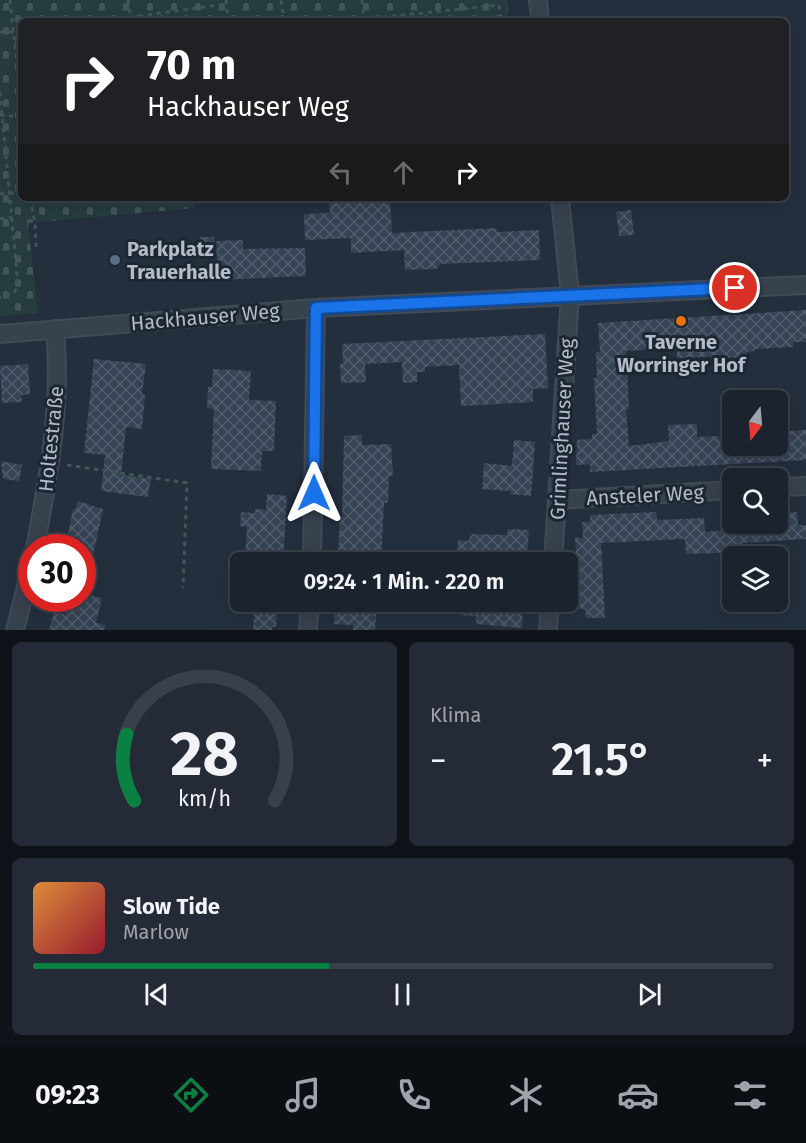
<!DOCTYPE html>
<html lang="de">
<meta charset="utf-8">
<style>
body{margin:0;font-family:"Fira Sans",sans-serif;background:#242b36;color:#f1f3f6;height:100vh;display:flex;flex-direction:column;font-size:22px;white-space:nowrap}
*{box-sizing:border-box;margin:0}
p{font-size:20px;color:#a0a4aa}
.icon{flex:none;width:33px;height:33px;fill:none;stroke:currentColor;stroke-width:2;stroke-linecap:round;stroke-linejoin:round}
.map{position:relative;height:630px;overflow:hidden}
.details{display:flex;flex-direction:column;gap:12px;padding:12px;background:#0f1319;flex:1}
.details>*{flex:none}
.guide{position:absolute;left:18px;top:18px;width:771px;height:183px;border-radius:9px;box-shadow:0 6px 24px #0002,0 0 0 2px #39404a;background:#202124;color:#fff;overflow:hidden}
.needle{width:39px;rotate:196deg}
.fabs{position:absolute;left:722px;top:390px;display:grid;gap:12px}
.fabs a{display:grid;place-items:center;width:66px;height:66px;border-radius:9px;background:#1b232e;box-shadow:0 6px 24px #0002,0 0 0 2px #39404a;font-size:30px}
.speed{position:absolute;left:18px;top:534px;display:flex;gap:12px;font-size:30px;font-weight:700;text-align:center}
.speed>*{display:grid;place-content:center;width:78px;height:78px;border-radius:50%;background:#1b232e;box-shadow:0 6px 24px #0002,0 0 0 2px #39404a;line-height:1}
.speed .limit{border:9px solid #d22;background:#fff;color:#111}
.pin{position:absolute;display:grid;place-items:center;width:51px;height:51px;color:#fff;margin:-26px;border:3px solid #fff;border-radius:50%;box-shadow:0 2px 6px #0007}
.me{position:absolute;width:66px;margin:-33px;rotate:0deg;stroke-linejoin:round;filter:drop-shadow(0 0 4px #0008)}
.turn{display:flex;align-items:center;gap:21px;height:126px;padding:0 30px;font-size:27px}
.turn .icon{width:78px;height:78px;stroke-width:2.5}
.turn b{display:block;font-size:42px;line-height:51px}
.lanes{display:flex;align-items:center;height:57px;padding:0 30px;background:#0003;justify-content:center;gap:30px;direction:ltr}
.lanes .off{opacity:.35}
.big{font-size:45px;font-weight:600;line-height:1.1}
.details .card{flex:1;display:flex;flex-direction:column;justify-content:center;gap:9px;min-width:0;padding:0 21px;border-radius:9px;background:#242b36}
.details .dial{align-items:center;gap:0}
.dial svg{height:156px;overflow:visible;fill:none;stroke:#39404a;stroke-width:7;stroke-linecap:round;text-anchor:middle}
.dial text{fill:#f1f3f6;stroke:none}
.song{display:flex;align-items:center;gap:18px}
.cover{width:72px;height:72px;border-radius:9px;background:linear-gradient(135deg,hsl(30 70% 55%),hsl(350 70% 35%))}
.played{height:6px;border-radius:3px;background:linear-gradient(90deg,#0b8043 40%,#39404a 40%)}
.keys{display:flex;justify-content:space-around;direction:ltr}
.heat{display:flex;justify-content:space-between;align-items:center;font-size:33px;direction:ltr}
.details .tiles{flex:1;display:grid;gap:12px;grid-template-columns:1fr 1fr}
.card:last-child{grid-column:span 2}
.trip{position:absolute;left:230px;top:552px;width:348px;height:60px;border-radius:9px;background:#1b232e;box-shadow:0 6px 24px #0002,0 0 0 2px #39404a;font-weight:600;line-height:60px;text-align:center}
.tab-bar{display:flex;height:96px;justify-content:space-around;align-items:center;background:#0b0e12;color:#a0a4aa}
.tab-bar .icon{width:42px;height:42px}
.tab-bar .active{color:#0b8043}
.tab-bar b{font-size:27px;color:#f1f3f6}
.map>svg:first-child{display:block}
.cemetery{fill:url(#cemetery-stones)}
.building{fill:url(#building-cross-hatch)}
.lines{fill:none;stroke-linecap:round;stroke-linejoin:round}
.street-casing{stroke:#414a57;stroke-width:20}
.path{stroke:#3f5557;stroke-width:3;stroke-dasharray:4.5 4.5;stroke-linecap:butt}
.street{stroke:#38414e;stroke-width:16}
.route-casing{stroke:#114b97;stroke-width:15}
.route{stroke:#1a73e8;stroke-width:10}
.service-dot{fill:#5c6f8a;stroke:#1d2633;stroke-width:2}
.food-dot{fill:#e8710a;stroke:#1d2633;stroke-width:2}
.labels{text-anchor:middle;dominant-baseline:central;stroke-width:6;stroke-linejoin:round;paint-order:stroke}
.poi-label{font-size:20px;font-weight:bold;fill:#b4bcc9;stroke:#1d2633;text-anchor:start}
.street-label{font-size:20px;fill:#b4bcc9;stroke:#1d2633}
</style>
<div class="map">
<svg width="806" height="630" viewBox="0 0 806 630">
<defs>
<pattern id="cemetery-stones" width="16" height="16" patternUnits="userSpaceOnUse" patternTransform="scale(1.5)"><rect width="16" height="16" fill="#263c3f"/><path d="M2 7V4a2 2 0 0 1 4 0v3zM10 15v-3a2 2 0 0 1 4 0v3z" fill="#435659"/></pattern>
<pattern id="building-cross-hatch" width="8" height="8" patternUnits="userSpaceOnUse" patternTransform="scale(1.5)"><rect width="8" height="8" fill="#364354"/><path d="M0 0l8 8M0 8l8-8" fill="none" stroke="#515c6b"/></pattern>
</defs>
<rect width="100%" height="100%" fill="#242f3e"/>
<path class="cemetery" d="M0,0H507L509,21H21V198H194L195,208L28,223L38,313L0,316Z"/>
<path class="building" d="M329,198H390L392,233L496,228L497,232L539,230L540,260L440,264L437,269L405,270L404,250L351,253V238L305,240L304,214L330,213Z
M631,210L634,235L619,236L616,212Z
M200,237H214L215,253L201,254Z
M243,240V249L305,248L306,276L218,280L216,241Z
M806,310V342H793V347L755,349V351L747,352V357L723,358V356L677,358V348L626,351L629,409H626L629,446L669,441L668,425L697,424V437L719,436V439L732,438V446H777V432L806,430V460L590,472V464L576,465L577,440L592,439V434H597L594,378H597L596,352H600L598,323Z
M545,334L548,388L533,389V402L461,406L459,365L425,367V372H417V382L403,383L402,362L365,364L366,382L341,383L340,364H343L342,344Z
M94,359L146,364L142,394L145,395L142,429L126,427L121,475L151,479L148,497L101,491L105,455L84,453Z
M28,364L30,394L21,395L22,402L2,403L0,366Z
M213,369L251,371L249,400L276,401L274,451H262L261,471L211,469L214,409L207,408L208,386L212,387Z
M362,435V445L391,444L393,476H389L388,503H384L381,562H359L360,556L338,555L340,517H342L344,436Z
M514,440L535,442L531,496L510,494V491L482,489L484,463L512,466Z
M1,461L22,465L19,481L3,479Z
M267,494L287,496L283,561L245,562L247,527L240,526L241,512L255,513V509L266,510Z
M77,501L103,509L89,575L82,574V548H65L73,509H76Z
M656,512L657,520L704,518L705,532L749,528L748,524H777V513L797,512L798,525H806V539L743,543V552L686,554L685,540L683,539L601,543L605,618H586L585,609H580L579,601H576L574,567H577L575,538H583L582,522H590V515Z
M508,529L529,530L527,560L457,556L458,540L468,541L472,534L507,535Z
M82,594L102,598L96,623L105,625L104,630H49L54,612L66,615L67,611L69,612L72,598H82Z
M255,602H278L276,627H272V630H253Z
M335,602H377L375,630H353V625L334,624Z
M483,602H523L522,628L476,624V616L459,615Z"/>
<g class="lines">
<defs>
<path id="street" d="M538,0L540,21
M0,334L316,308L806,285
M777,487L806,486
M558,500L732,490
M35,548C49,474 62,404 55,329
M312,562L316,308
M553,562L570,295L560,198
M15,630L32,563
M308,630L310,602
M548,630L550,602"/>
</defs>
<use href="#street" class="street-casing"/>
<path class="path" d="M10,0L21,103
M128,0L131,21
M226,0L228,21
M281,0L284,21
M362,0L364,19
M365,19L499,5L501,21
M103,21L226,4
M0,32H21
M0,92L18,285L14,293L0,297
M0,115L21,117
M0,194L21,192
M30,198L35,223L36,247
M0,219L12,217
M67,465L187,483L183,588"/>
<use href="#street" class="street"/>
</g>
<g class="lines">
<defs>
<path id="route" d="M314,493L316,308L735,288"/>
</defs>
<use href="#route" class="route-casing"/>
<use href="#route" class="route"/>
</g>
<circle class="service-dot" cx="115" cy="260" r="6"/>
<circle class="food-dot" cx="681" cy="321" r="6"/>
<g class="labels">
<g class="poi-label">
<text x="127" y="249">Parkplatz<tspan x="127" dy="23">Trauerhalle</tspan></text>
<text x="681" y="342" text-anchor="middle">Taverne<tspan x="681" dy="23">Worringer Hof</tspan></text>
</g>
<g class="street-label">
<text transform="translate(205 317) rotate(-5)">Hackhauser Weg</text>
<text transform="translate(562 429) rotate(-87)">Grimlinghauser Weg</text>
<text transform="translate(51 439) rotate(-84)">Holtestraße</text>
<text transform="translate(645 495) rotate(-3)">Ansteler Weg</text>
</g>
</g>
</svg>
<div class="fabs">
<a><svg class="needle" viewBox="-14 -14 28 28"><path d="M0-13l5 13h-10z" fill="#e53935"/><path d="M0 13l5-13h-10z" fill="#a0a4aa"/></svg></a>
<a><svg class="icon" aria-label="search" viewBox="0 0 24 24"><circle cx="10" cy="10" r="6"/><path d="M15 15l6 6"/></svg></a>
<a><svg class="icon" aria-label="layers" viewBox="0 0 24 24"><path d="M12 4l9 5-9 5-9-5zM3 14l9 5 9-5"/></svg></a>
</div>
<div class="speed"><div class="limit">30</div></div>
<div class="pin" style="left:735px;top:288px;background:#d93025"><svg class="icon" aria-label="arrive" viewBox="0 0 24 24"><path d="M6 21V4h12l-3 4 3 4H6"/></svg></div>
<svg class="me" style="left:314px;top:493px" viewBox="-20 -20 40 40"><path d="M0-17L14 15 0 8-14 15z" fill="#1a73e8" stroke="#fff" stroke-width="4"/></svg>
<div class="trip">09:24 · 1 Min. · 220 m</div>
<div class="guide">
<div class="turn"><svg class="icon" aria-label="right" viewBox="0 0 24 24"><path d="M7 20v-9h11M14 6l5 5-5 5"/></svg><div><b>70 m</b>Hackhauser Weg</div></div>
<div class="lanes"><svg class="icon off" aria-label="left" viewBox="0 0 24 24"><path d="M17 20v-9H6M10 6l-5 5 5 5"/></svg><svg class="icon off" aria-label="ahead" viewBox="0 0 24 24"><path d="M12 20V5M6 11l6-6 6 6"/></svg><svg class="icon" aria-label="right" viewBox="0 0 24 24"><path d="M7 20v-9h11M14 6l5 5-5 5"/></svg></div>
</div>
</div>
<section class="details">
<div class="tiles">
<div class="card dial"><svg viewBox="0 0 100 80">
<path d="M14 69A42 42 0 1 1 86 69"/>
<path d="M14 69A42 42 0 0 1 10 35" stroke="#0b8043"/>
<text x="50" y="56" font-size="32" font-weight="700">28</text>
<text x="50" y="72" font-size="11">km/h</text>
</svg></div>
<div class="card"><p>Klima</p>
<div class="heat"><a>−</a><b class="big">21.5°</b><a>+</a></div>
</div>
<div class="card">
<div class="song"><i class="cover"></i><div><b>Slow Tide</b><p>Marlow</p></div></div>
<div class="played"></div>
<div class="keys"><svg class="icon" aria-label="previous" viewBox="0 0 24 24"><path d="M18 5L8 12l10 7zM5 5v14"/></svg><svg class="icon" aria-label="pause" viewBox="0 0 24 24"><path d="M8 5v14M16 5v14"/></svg><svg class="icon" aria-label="next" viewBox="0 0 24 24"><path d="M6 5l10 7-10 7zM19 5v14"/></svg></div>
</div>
</div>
</section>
<nav class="tab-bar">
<b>09:23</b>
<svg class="icon active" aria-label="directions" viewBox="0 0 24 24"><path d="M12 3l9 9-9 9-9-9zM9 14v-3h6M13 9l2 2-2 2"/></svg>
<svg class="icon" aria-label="music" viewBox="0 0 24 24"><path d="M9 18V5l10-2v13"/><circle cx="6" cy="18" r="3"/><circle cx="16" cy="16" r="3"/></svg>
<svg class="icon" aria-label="phone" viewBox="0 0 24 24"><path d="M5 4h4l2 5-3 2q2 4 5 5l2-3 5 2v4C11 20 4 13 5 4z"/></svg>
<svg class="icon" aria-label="climate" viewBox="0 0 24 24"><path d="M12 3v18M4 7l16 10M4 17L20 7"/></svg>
<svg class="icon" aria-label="car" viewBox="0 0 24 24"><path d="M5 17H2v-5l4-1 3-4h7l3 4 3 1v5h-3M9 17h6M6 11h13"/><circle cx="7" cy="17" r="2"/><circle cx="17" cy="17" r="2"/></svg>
<svg class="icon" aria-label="filters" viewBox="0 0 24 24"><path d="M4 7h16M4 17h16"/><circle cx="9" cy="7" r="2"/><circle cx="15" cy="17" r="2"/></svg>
</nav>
